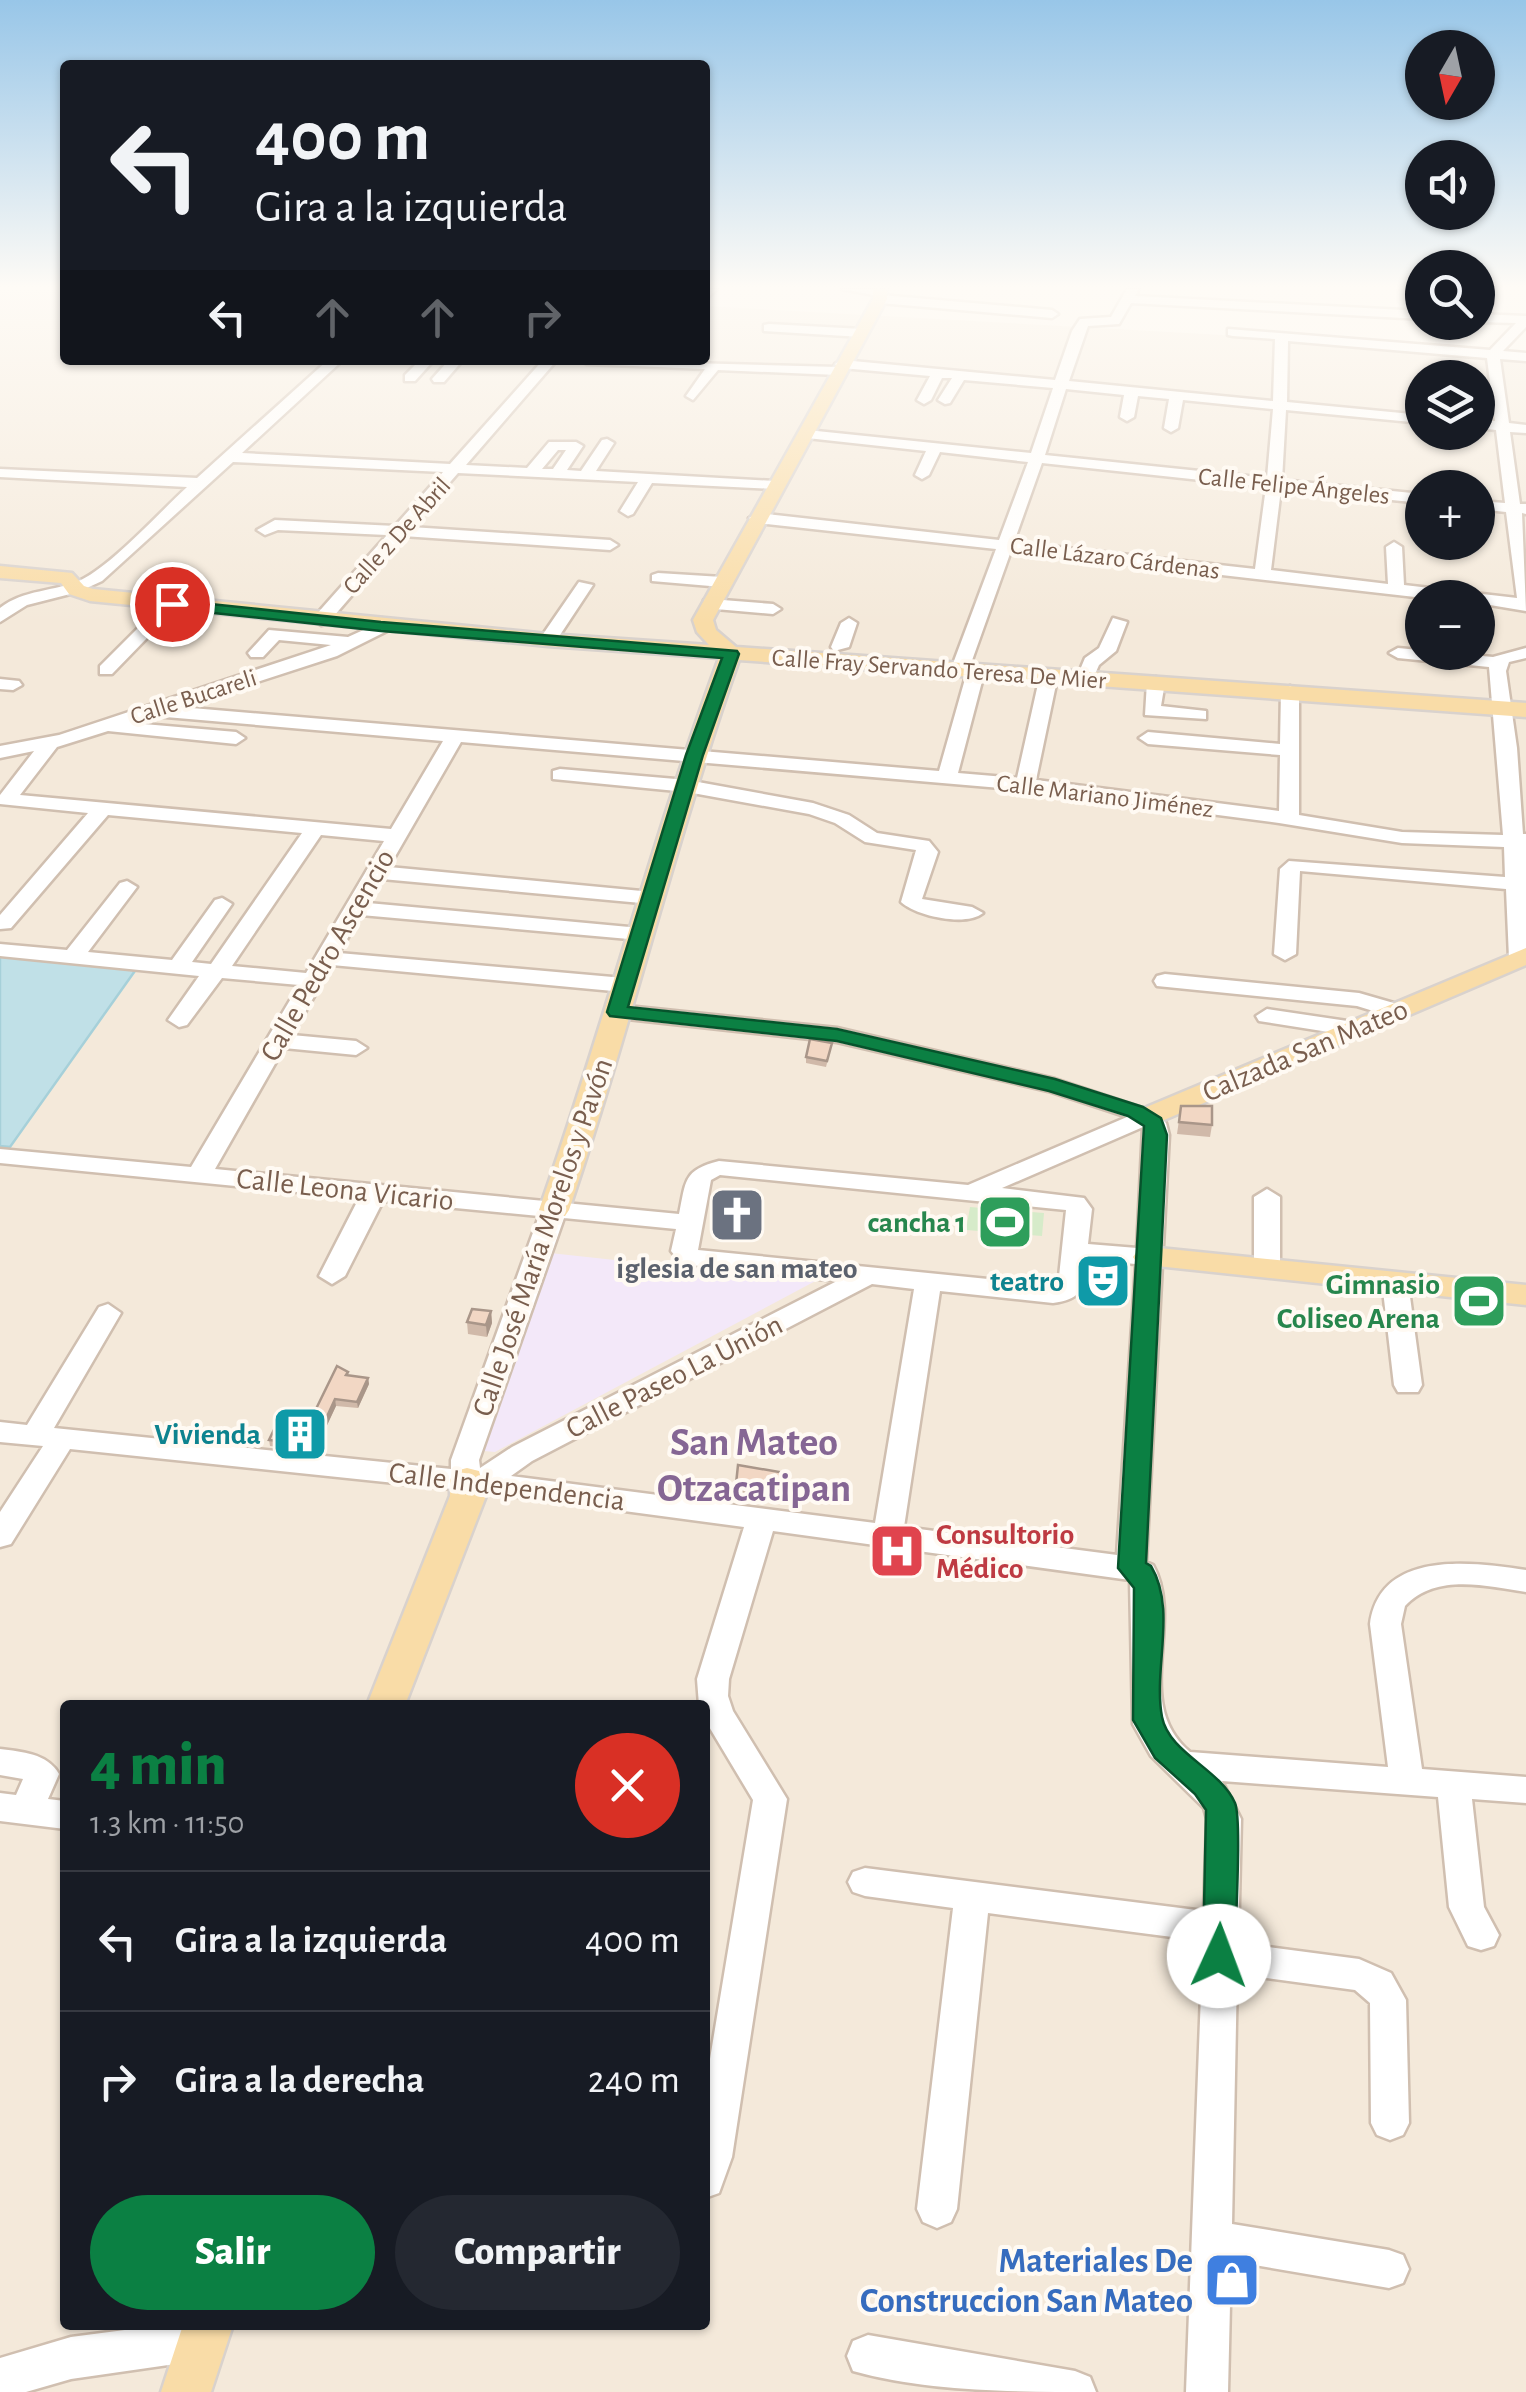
<!DOCTYPE html>
<html lang="es">
<meta charset="utf-8">
<style>
:root{--surface:#171b24;--page:#242831;--text:#f1f3f6;--muted:#9ea1a6;--line:#363941;--accent:#0b8043}
body{margin:0;font-family:"Alegreya Sans",sans-serif;background:var(--page);color:var(--text);height:100vh;display:flex;flex-direction:column;font-size:38px;white-space:nowrap}
*{box-sizing:border-box;margin:0}
p{font-size:32px;color:var(--muted)}
.icon{flex:none;width:55px;height:55px;fill:none;stroke:currentColor;stroke-width:2;stroke-linecap:round;stroke-linejoin:round}
.map{position:relative;flex:1;overflow:hidden}
.panel{position:absolute;left:60px;top:1700px;width:650px;height:630px;display:flex;flex-direction:column;background:var(--surface);border-radius:10px;box-shadow:0 2px 8px #0004}
.panel>*{flex:none}
.top-card{position:absolute;left:60px;top:60px;width:650px;height:305px;border-radius:10px;box-shadow:0 2px 8px #0004;background:#171b24;color:var(--text);overflow:hidden}
.needle{width:65px;rotate:189deg}
.buttons{position:absolute;left:1405px;top:30px;display:grid;gap:20px}
.buttons a{display:grid;place-items:center;width:90px;height:90px;border-radius:50%;background:var(--surface);box-shadow:0 2px 8px #0004;font-size:50px}
.pin{position:absolute;display:grid;place-items:center;width:85px;height:85px;color:#fff;margin:-42px;border:5px solid #fff;border-radius:50%;box-shadow:0 2px 10px #0007}
.me{position:absolute;width:110px;margin:-55px;rotate:2deg;stroke-linejoin:round;filter:drop-shadow(0 0 8px #0008)}
.turn{display:flex;align-items:center;gap:35px;height:210px;padding:0 30px;font-size:45px}
.turn .icon{width:130px;height:130px;stroke-width:2.5}
.turn b{display:block;font-size:70px;line-height:85px}
.lanes{display:flex;align-items:center;height:95px;padding:0 30px;background:#0003;justify-content:center;gap:50px;direction:ltr}
.lanes .off{opacity:.35}
.round{display:grid;place-items:center;flex:none;width:105px;height:105px;border-radius:52px;background:var(--page)}
.summary{display:flex;align-items:center;justify-content:space-between;height:170px;padding:0 30px}
h1{font-size:60px;font-weight:800;line-height:75px;color:var(--accent)}
.primary-button{display:flex;gap:20px;margin-top:auto;padding:20px 30px}
.primary-button a{flex:1;height:115px;border-radius:60px;background:var(--accent);color:#fff;font-size:40px;font-weight:800;line-height:115px;text-align:center}
.primary-button a+a{background:var(--page);color:var(--text)}
ul{padding:0;list-style:none}
li{display:flex;align-items:center;gap:30px;height:140px;padding:0 30px;border-top:2px solid var(--line)}
li div{flex:1}
li b{display:block;font-size:38px}
li em{font-style:normal}
.map>svg:first-child{display:block}
.residential{fill:#f4e9da;fill-rule:evenodd}
.education{fill:#f3e8f9}
.green{fill:#d6ebc9}
.water{fill:#c0e0e7;stroke:#a6d0d9;stroke-width:2.5}
.lines{fill:none;stroke-linecap:round;stroke-linejoin:round}
.minor-casing{stroke:#d0bfb0;stroke-width:5}
.major-casing{stroke:#d9d2cd;stroke-width:5}
.minor{fill:#fff;fill-rule:evenodd}
.major{fill:#f9dca7;fill-rule:evenodd}
.wall{fill:#d0b9a9}
.shaded-wall{fill:#a99689}
.building{fill:#f2d7c4;stroke:#a99689;stroke-width:2.5}
.route{fill:#0b8043;stroke:#07532c;stroke-width:2.5}
.labels{text-anchor:middle;stroke-width:8;stroke-linejoin:round;paint-order:stroke}
.far-street-label{font-size:25px;fill:#795e4e;stroke:#fffaf3}
.street-label{font-size:30px;fill:#795e4e;stroke:#fffaf3}
.leisure-label{font-size:30px;font-weight:bold;fill:#27864d;stroke:#fffaf3;text-anchor:end}
.worship-label{font-size:30px;font-weight:bold;fill:#5b616d;stroke:#fffaf3}
.culture-label{font-size:30px;font-weight:bold;fill:#0d838f;stroke:#fffaf3;text-anchor:end}
.health-label{font-size:30px;font-weight:bold;fill:#be3a42;stroke:#fffaf3;text-anchor:start}
.near-shop-label{font-size:35px;font-weight:bold;fill:#366cbe;stroke:#fffaf3;text-anchor:end}
.district-label{font-size:40px;font-weight:bold;fill:#856694;stroke:#fffaf3}
</style>
<div class="map">
<svg width="1526" height="2392" viewBox="0 0 1526 2392">
<rect width="100%" height="100%" fill="#fdf6ec"/>
<path class="residential" d="M0,289H65V360H705V306L1526,352V2392H0ZM1422,378H1478V432H1422ZM1422,488H1478V542H1422ZM1422,598H1478V652H1422ZM65,1705H705V2325H65Z"/>
<path class="education" d="M550,1253L670,1266L674,1254L821,1278L495,1452L484,1451Z"/>
<path class="green" d="M970,1207L1044,1213L1042,1236L966,1230Z"/>
<path class="water" d="M0,956L137,968L10,1147L0,1146Z"/>
<g class="lines">
<g class="minor-casing">
<path id="minor" d="M705,289H717L705,300Z
M842,289H884L881,295L1052,310L1058,314L1052,318L880,303L874,299L879,296Z
M1127,289H1139L1135,296L1422,311V319L1131,303L1119,324L1088,326L1069,381L1273,401L1275,339L1233,336L1228,335V329L1490,350L1516,323L1478,322V314L1526,316V327L1503,351L1526,353V361L1500,359L1509,423L1526,425V433L1510,432L1520,504H1526V514L1522,513L1526,611L1478,603V598H1424L1011,551L970,666L976,665L985,670L958,773L1017,778L1040,675L1049,670L1058,675L1036,780L1279,811L1280,755L1148,744L1139,738L1148,732L1280,744L1281,691L1290,686L1299,691V815L1402,832L1503,835L1489,667L1398,658L1389,653L1398,648L1493,657L1526,648V658L1509,662L1506,671L1517,748L1523,834H1526V963H1512L1509,958L1506,889L1300,871L1296,954L1285,960L1274,954L1280,869L1289,861L1505,877L1504,847L1402,843L1279,823L1025,790L461,742L389,867L652,892L662,898L652,904L382,879L368,903L640,928L651,934L640,940L361,915L339,953L624,978L635,985L624,992L332,965L292,1035L356,1041L367,1048L356,1055L284,1048L215,1169L679,1214C686,1181 683,1170 719,1161L968,1185L1127,1117L1048,1091L837,1042L609,1017L606,1012L609,1007L617,1005L837,1028L1055,1079L1155,1112L1166,1123L1169,1135L1146,1562L1153,1565C1185,1622 1131,1703 1190,1752L1388,1767L1370,1624C1380,1549 1472,1562 1526,1570V1592C1486,1586 1436,1573 1405,1606L1401,1624L1422,1769L1526,1777V1803L1472,1799L1484,1907L1499,1935L1494,1946L1481,1950L1468,1946L1449,1907L1438,1797L1222,1781L1241,1819L1238,1943L1359,1959L1391,1973L1406,2000L1409,2123L1403,2135L1390,2140L1377,2135L1371,2123L1370,2003L1355,1990L1237,1974L1232,2224L1389,2250L1403,2255L1409,2269L1403,2283L1389,2288L1231,2261L1228,2392H1186L1203,1941L988,1913L957,2209L951,2222L937,2228L923,2222L917,2209L953,1908L865,1896L853,1892L848,1882L853,1872L865,1868L1204,1911L1207,1819L1204,1808L1151,1756L1133,1724L1130,1580L773,1531L729,1679L728,1696L733,1711L787,1799L732,2157L719,2193L705,2198V2089L753,1800L705,1720V1705H699L697,1679L744,1527L481,1492L70,1449L11,1544L0,1547V1512L43,1446L0,1442V1422L27,1425L99,1307L108,1304L121,1313L54,1428L451,1469V1460L539,1216L383,1201L345,1276L332,1284L319,1276L359,1198L0,1163V1149L191,1167L299,985L222,978L187,1025L179,1027L168,1020L199,976L0,956V944L67,950L120,883L127,881L137,887L88,952L172,960L215,900L222,898L232,904L192,962L211,964L302,833L108,815L11,928L0,929V915L88,813L0,804V795L34,751L0,758V746L59,735L331,645L279,640L263,657H251L248,653L269,630L348,637L381,622L389,627L387,631L337,656L180,707L939,771L967,672L960,674L951,669L996,549L757,523L749,518L757,513L999,540L1028,462L940,452L929,475L922,479L915,475L926,451L807,438L800,434L807,430L1031,453L1053,388L964,380L950,403L945,404L938,400L952,378H942L931,400L924,404L917,400L930,376L842,368L845,371L838,375L718,370L693,400L686,396L705,369L587,364L580,360L838,367L835,364L842,360L1055,380L1072,331L1080,319L1111,317ZM1288,341L1487,358L1495,421L1478,420V428L1496,430L1505,503L1478,501V509L1506,512L1517,598L1404,585L1402,547L1394,542L1386,547L1388,584L1271,570L1281,489L1422,503V494L1282,480L1286,410L1422,423V415L1287,402ZM1066,389L1124,395L1120,417L1127,421L1134,417L1138,396L1169,399L1164,428L1171,432L1178,428L1183,400L1273,409L1267,478L1045,455ZM1042,463L1266,487L1255,569L1014,542ZM154,716L443,741L391,829L20,795L57,747L108,731L236,744L245,738L236,732L132,723ZM321,835L384,841L306,973L232,966ZM1143,1127L1137,1248L1088,1244L1092,1209L1084,1198L1002,1188ZM720,1175L1066,1210L1058,1286L698,1250L711,1180ZM564,1218L676,1229L671,1251L681,1263L690,1265L837,1281L512,1447L480,1468L479,1460ZM1087,1260L1136,1264L1117,1555L904,1527L940,1291L1053,1303C1083,1299 1084,1288 1087,1260ZM872,1284L914,1289L875,1523L511,1476L532,1461Z
M769,324L862,329L868,333L862,337L764,331V325Z
M328,360H343L242,453L450,464L543,360H557L466,465L527,468L549,442H576L583,446L567,470L581,471L602,440L607,439L614,443L596,471L775,481L782,485L775,489L652,483L633,514L628,516L620,511L638,482L458,473L411,527L610,540L618,545L610,550L403,536L327,624L321,625L313,620L315,616L387,535L278,530L265,535L257,530L275,520L395,526L443,472L233,462L102,581L78,592L27,605L0,622V608C24,589 54,592 81,580C112,565 160,512 187,487L0,477V469L197,478ZM558,450H566L553,469H542Z
M420,360H434L415,381H405V375Z
M449,360H463L444,382H434L432,379Z
M658,573L722,577L730,582L722,587L652,581V575Z
M579,582L593,585L554,644H542L539,640Z
M710,599L773,604L781,609L773,614L704,608V600Z
M166,600L180,604L112,674H100V666Z
M849,618L857,623L849,647L834,651L831,647L841,623Z
M1113,618L1127,622L1116,651L1099,665L1092,681H1080L1077,677L1085,658L1099,648Z
M1156,677L1165,682L1161,706L1206,711V719L1145,715L1147,682Z
M0,679L19,681L22,685L13,690L0,689Z
M560,769L687,780L813,803L849,815L877,833L929,841L938,852L922,899L972,907L983,913C966,927 916,916 901,902L916,850L865,842L835,823L809,814L687,792L553,779V771Z
M1165,974L1359,993L1404,1006L1407,1011L1396,1018L1357,1006L1157,986L1154,981L1157,976Z
M1267,1009L1354,1022L1365,1029L1354,1036L1259,1021L1256,1016Z
M1267,1189L1280,1197V1269L1267,1277L1254,1269V1197Z
M1395,1274L1408,1282L1422,1385L1418,1392H1398L1394,1385L1382,1282Z
M0,1749C22,1752 47,1753 59,1774L48,1799L65,1801V1829L0,1821V1793L16,1795L23,1779L0,1775Z
M163,2325H216L224,2340L218,2354L203,2360L71,2379L26,2392H0V2358L71,2337Z
M868,2335L1075,2371L1090,2377L1096,2392C1017,2392 928,2392 853,2371L847,2356L853,2341Z"/>
</g>
<g class="major-casing">
<path id="major" d="M873,289H887V299L713,620L716,630L736,647L1526,703V717L739,660C675,841 631,1028 569,1210L565,1216H543L539,1210C604,1028 651,840 719,658L548,646L90,601L69,594L61,583L0,578V566L72,573L84,586L93,589L548,634L709,645L697,632L693,620L854,333L873,299Z
M1526,948V965L1157,1123H1137L1133,1117L1137,1111Z
M1149,1247L1526,1285V1305L1138,1264L1133,1257L1138,1250Z
M467,1468L479,1471L486,1496L405,1705H367L450,1496V1480L455,1471Z
M183,2325H233L211,2392H161Z"/>
</g>
<use href="#minor" class="minor"/>
<use href="#major" class="major"/>
</g>
<path class="wall" d="M832,1043L826,1067L806,1063V1057Z
M1181,1106L1212,1125L1210,1137L1177,1134Z
M491,1311L492,1323L487,1337L468,1334L467,1322Z
M348,1372L349,1376L368,1378L369,1384L358,1408L336,1406L315,1451L270,1446L269,1440L314,1413Z
M785,1473V1485L780,1502L736,1497V1484Z"/>
<path class="shaded-wall" d="M491,1311L492,1323L487,1337L486,1325Z
M368,1378L369,1384L358,1408L357,1402Z
M335,1399L336,1406L315,1451L314,1445Z
M785,1473V1485L780,1502V1489Z"/>
<path class="building" d="M810,1039L832,1043L827,1061L806,1057Z
M1181,1106H1212V1125L1179,1122Z
M472,1309L491,1311L486,1325L467,1322Z
M337,1366L348,1372L346,1375L368,1378L357,1402L335,1399L314,1445L269,1440L284,1409L314,1413Z
M738,1465L785,1473L780,1489L736,1484Z"/>
<linearGradient id="sky" x2="0" y2="1"><stop stop-color="#98c6e8"/><stop offset="0.46" stop-color="#fefbf6"/><stop offset="1" stop-color="#fefbf6" stop-opacity="0"/></linearGradient>
<rect width="1526" height="624" fill="url(#sky)"/>
<path class="route" d="M172,600L381,622L737,651L739,654L703,755L628,1007L837,1029L1055,1079L1143,1107L1161,1118L1167,1135L1146,1563L1151,1566C1177,1610 1153,1668 1162,1717C1169,1753 1220,1769 1235,1803C1242,1820 1235,1929 1235,1956L1230,1966L1219,1970L1207,1966L1203,1956L1206,1810L1195,1794L1155,1758L1133,1720L1134,1588L1118,1568L1144,1126L1128,1116L1049,1091L837,1041L610,1016L607,1012L686,755L722,658L381,631L167,608L165,604Z"/>
<defs>
<g id="church-square" transform="scale(2.875)"><rect x="-9" y="-9" width="18" height="18" rx="4" fill="#6b7280" stroke="#fffaf3"/><path d="M-1.2-6h2.4v3.5h3.3v2.4h-3.3V6h-2.4V-.1h-3.3v-2.4h3.3Z" fill="#fff"/></g>
<g id="stadium-square" transform="scale(2.875)"><rect x="-9" y="-9" width="18" height="18" rx="4" fill="#2e9e5b" stroke="#fffaf3"/><path d="M0-5a6.5 5 0 1 0 0 10a6.5 5 0 1 0 0-10ZM-3.5-1.8h7v3.6h-7Z" fill="#fff"/></g>
<g id="theatre-square" transform="scale(2.875)"><rect x="-9" y="-9" width="18" height="18" rx="4" fill="#0f9aa8" stroke="#fffaf3"/><path d="M-5-5.5Q0-4 5-5.5V0Q5 5 0 6Q-5 5-5 0ZM-3.3-2.5H-1v1.5H-3.3ZM1-2.5H3.3v1.5H1ZM-2.8 1Q0 5.5 2.8 1Z" fill="#fff"/></g>
<g id="building-square" transform="scale(2.875)"><rect x="-9" y="-9" width="18" height="18" rx="4" fill="#0f9aa8" stroke="#fffaf3"/><path d="M-4-6H4V6H1V3H-1V6H-4ZM-2.5-4.3h1.7v1.8h-1.7ZM.8-4.3h1.7v1.8H.8ZM-2.5-1h1.7V.8h-1.7ZM.8-1h1.7V.8H.8Z" fill="#fff"/></g>
<g id="hospital-square" transform="scale(2.875)"><rect x="-9" y="-9" width="18" height="18" rx="4" fill="#e0444e" stroke="#fffaf3"/><path d="M-5-5h3v3.5h4V-5h3V5h-3V1.5h-4V5h-3Z" fill="#fff"/></g>
<g id="shop-square" transform="scale(2.875)"><rect x="-9" y="-9" width="18" height="18" rx="4" fill="#3f7fe0" stroke="#fffaf3"/><path d="M-5-2.5h2.3a2.7 3.5 0 0 1 5.4 0H5L5.5 6h-11ZM-1.5-2.5h3a1.5 2.3 0 0 0-3 0Z" fill="#fff"/></g>
</defs>
<g fill-rule="evenodd">
<use href="#church-square" x="737" y="1215"/>
<use href="#stadium-square" x="1005" y="1222"/>
<use href="#theatre-square" x="1103" y="1281"/>
<use href="#stadium-square" x="1479" y="1301"/>
<use href="#building-square" x="300" y="1434"/>
<use href="#hospital-square" x="897" y="1551"/>
<use href="#shop-square" x="1232" y="2280"/>
</g>
<g class="labels">
<g class="far-street-label">
<text transform="translate(1294 485) rotate(6)" y="9">Calle Felipe Ángeles</text>
<text transform="translate(396 535) rotate(-48)" y="9">Calle 2 De Abril</text>
<text transform="translate(1115 557) rotate(7)" y="9">Calle Lázaro Cárdenas</text>
<text transform="translate(939 668) rotate(4)" y="9">Calle Fray Servando Teresa De Mier</text>
<text transform="translate(193 696) rotate(-18)" y="9">Calle Bucareli</text>
<text transform="translate(1105 795) rotate(7)" y="9">Calle Mariano Jiménez</text>
</g>
<g class="street-label">
<text transform="translate(327 955) rotate(-60)" y="10">Calle Pedro Ascencio</text>
<text transform="translate(1305 1050) rotate(-23)" y="10">Calzada San Mateo</text>
<text transform="translate(345 1189) rotate(6)" y="10">Calle Leona Vicario</text>
<text transform="translate(542 1237) rotate(-71)" y="10">Calle José María Morelos y Pavón</text>
<text transform="translate(674 1376) rotate(-27)" y="10">Calle Paseo La Unión</text>
<text transform="translate(507 1486) rotate(7)" y="10">Calle Independencia</text>
</g>
<g class="leisure-label">
<text x="966" y="1232">cancha 1</text>
<text x="1440" y="1294">Gimnasio<tspan x="1440" dy="34">Coliseo Arena</tspan></text>
</g>
<g class="worship-label">
<text x="737" y="1278">iglesia de san mateo</text>
</g>
<g class="culture-label">
<text x="1064" y="1291">teatro</text>
<text x="261" y="1444">Vivienda</text>
</g>
<g class="health-label">
<text x="936" y="1544">Consultorio<tspan x="936" dy="34">Médico</tspan></text>
</g>
<g class="near-shop-label">
<text x="1193" y="2272">Materiales De<tspan x="1193" dy="40">Construccion San Mateo</tspan></text>
</g>
<g class="district-label">
<text x="754" y="1455">San Mateo<tspan x="754" dy="46">Otzacatipan</tspan></text>
</g>
</g>
</svg>
<div class="buttons">
<a><svg class="needle" viewBox="-14 -14 28 28"><path d="M0-13l5 13h-10z" fill="#e53935"/><path d="M0 13l5-13h-10z" fill="#9ea1a6"/></svg></a>
<a><svg class="icon" aria-label="sound" viewBox="0 0 24 24"><path d="M4 9h4l5-4v14l-5-4H4zM17 9q2 3 0 6"/></svg></a>
<a><svg class="icon" aria-label="search" viewBox="0 0 24 24"><circle cx="10" cy="10" r="6"/><path d="M15 15l6 6"/></svg></a>
<a><svg class="icon" aria-label="layers" viewBox="0 0 24 24"><path d="M12 4l9 5-9 5-9-5zM3 14l9 5 9-5"/></svg></a>
<a>+</a>
<a>−</a>
</div>
<div class="pin" style="left:172px;top:604px;background:#d93025"><svg class="icon" aria-label="arrive" viewBox="0 0 24 24"><path d="M6 21V4h12l-3 4 3 4H6"/></svg></div>
<svg class="me" style="left:1219px;top:1956px" viewBox="-20 -20 40 40"><circle r="19" fill="#fff"/><path d="M0-13L10 11 0 6-10 11z" fill="#0b8043"/></svg>
<div class="top-card">
<div class="turn"><svg class="icon" aria-label="left" viewBox="0 0 24 24"><path d="M17 20v-9H6M10 6l-5 5 5 5"/></svg><div><b>400 m</b>Gira a la izquierda</div></div>
<div class="lanes"><svg class="icon" aria-label="left" viewBox="0 0 24 24"><path d="M17 20v-9H6M10 6l-5 5 5 5"/></svg><svg class="icon off" aria-label="ahead" viewBox="0 0 24 24"><path d="M12 20V5M6 11l6-6 6 6"/></svg><svg class="icon off" aria-label="ahead" viewBox="0 0 24 24"><path d="M12 20V5M6 11l6-6 6 6"/></svg><svg class="icon off" aria-label="right" viewBox="0 0 24 24"><path d="M7 20v-9h11M14 6l5 5-5 5"/></svg></div>
</div>
<section class="panel">
<div class="summary"><div><h1>4 min</h1><p>1.3 km · 11:50</p></div><a class="round" style="background:#d93025;color:#fff"><svg class="icon" aria-label="close" viewBox="0 0 24 24"><path d="M6 6l12 12M18 6L6 18"/></svg></a></div>
<ul>
<li><svg class="icon" aria-label="left" viewBox="0 0 24 24"><path d="M17 20v-9H6M10 6l-5 5 5 5"/></svg><div><b>Gira a la izquierda</b></div><em>400 m</em></li>
<li><svg class="icon" aria-label="right" viewBox="0 0 24 24"><path d="M7 20v-9h11M14 6l5 5-5 5"/></svg><div><b>Gira a la derecha</b></div><em>240 m</em></li>
</ul>
<div class="primary-button"><a>Salir</a><a>Compartir</a></div>
</section>
</div>
